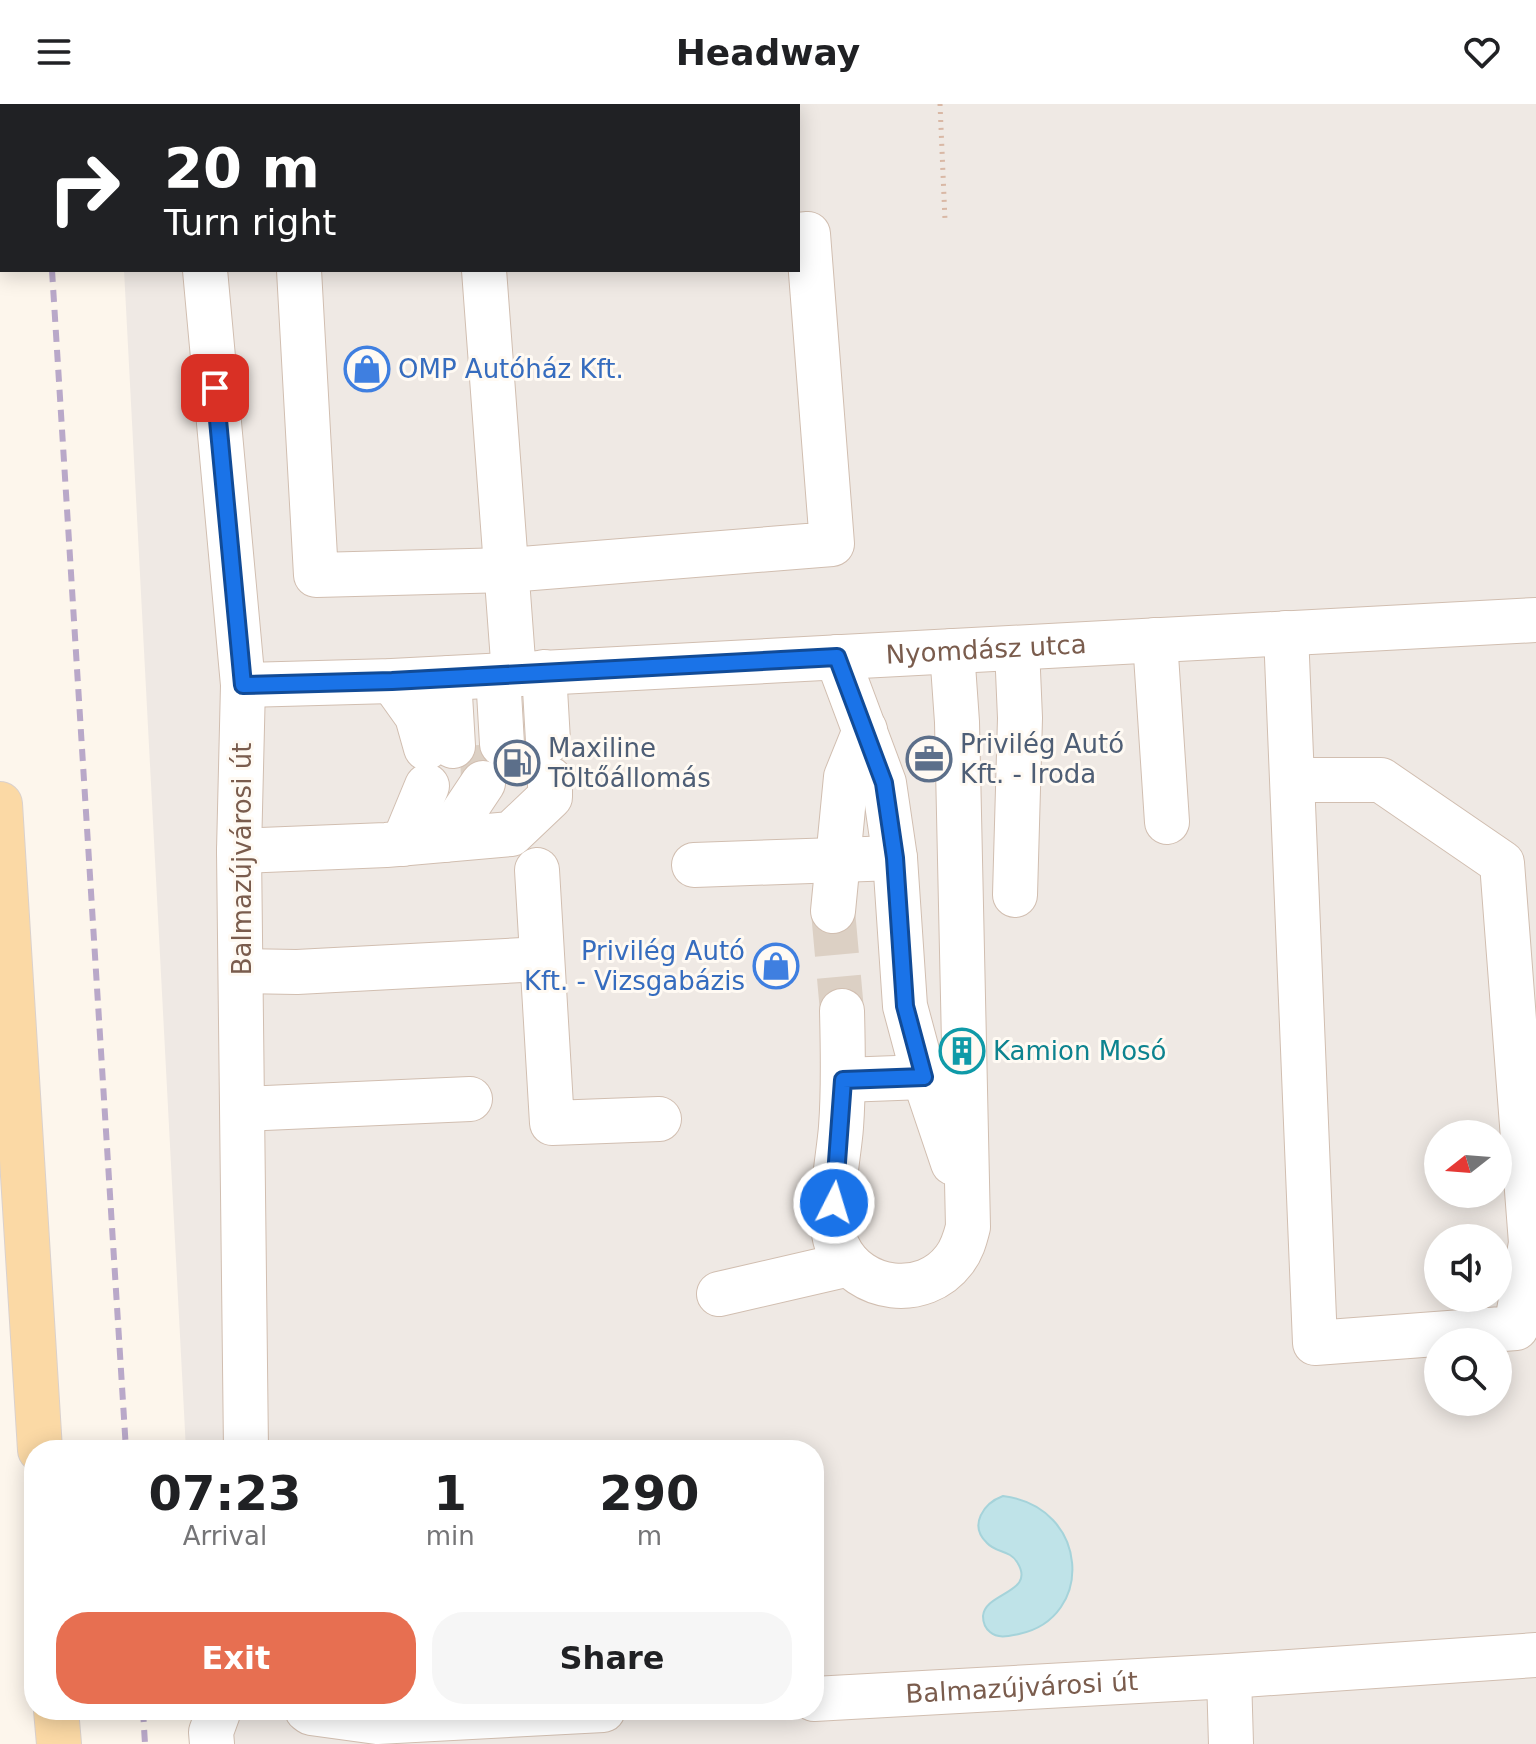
<!DOCTYPE html>
<meta charset="utf-8">
<style>
:root{--surface:#fff;--page:#f6f6f6;--text:#202124;--muted:#757577;--accent:#e76f51}
body{margin:0;font-family:"DejaVu Sans",sans-serif;background:var(--page);color:var(--text);height:100vh;display:flex;flex-direction:column;font-size:30px;white-space:nowrap}
*{box-sizing:border-box;margin:0}
p{font-size:26px;color:var(--muted)}
.icon{flex:none;width:44px;height:44px;fill:none;stroke:currentColor;stroke-width:2;stroke-linecap:round;stroke-linejoin:round}
.map{position:relative;flex:1;overflow:hidden}
.side{position:absolute;left:24px;top:1336px;width:800px;height:280px;display:flex;flex-direction:column;background:var(--surface);border-radius:32px;box-shadow:0 4px 20px #0003}
.side>*{flex:none}
.guide{position:absolute;left:0px;top:0px;width:800px;height:168px;box-shadow:0 4px 20px #0003;background:#202124;color:#fff;overflow:hidden}
.needle{width:52px;rotate:253deg}
.fabs{position:absolute;left:1424px;top:1016px;display:grid;gap:16px}
.fabs a{display:grid;place-items:center;width:88px;height:88px;border-radius:50%;background:var(--surface);box-shadow:0 4px 20px #0003;font-size:40px}
.pin{position:absolute;display:grid;place-items:center;width:68px;height:68px;color:#fff;margin:-34px;border-radius:16px;box-shadow:0 4px 12px #0006}
.me{position:absolute;width:88px;margin:-44px;rotate:5deg;stroke-linejoin:round;filter:drop-shadow(0 0 6px #0008)}
.turn{display:flex;align-items:center;gap:28px;height:168px;padding:0 32px;font-size:36px}
.turn .icon{width:104px;height:104px;stroke-width:2.5}
.turn b{display:block;font-size:56px;line-height:68px}
.eta{display:flex;justify-content:space-evenly;align-items:center;height:136px;text-align:center}
.eta b{font-size:48px;font-weight:600;line-height:56px}
.primary-button{display:flex;gap:16px;margin-top:auto;padding:16px 32px}
.primary-button a{flex:1;height:92px;border-radius:32px;background:var(--accent);color:#fff;font-size:32px;font-weight:600;line-height:92px;text-align:center}
.primary-button a+a{background:var(--page);color:var(--text)}
header{display:flex;justify-content:space-between;align-items:center;height:104px;padding:0 32px;background:var(--surface);font-size:36px;font-weight:600}
.map>svg:first-child{display:block}
.industrial{fill:#efe9e4;fill-rule:evenodd}
.water{fill:#bfe3e8;stroke:#a5d3da;stroke-width:2}
.lines{fill:none;stroke-linecap:round;stroke-linejoin:round}
.minor-tunnel{stroke:#dcd0c4;stroke-width:44;stroke-dasharray:44 22;stroke-linecap:butt}
.minor-casing{stroke:#d1beb0;stroke-width:46}
.major-casing{stroke:#dad1cd;stroke-width:46}
.path{stroke:#d9b8a5;stroke-width:5;stroke-dasharray:2 6;stroke-linecap:butt}
.minor{stroke:#fff;stroke-width:44}
.major{stroke:#fbd9a5;stroke-width:44}
.rail{stroke:#b9a8c9;stroke-width:6;stroke-dasharray:12 8;stroke-linecap:butt}
.route-casing{stroke:#114b97;stroke-width:20}
.route{stroke:#1a73e8;stroke-width:14}
.labels{text-anchor:middle;stroke-width:6;stroke-linejoin:round;paint-order:stroke}
.shop-label{font-size:26px;fill:#366cbe;stroke:#fffaf3;text-anchor:start}
.street-label{font-size:26px;fill:#7a5c4d;stroke:#fffaf3}
.service-label{font-size:26px;fill:#4e5e75;stroke:#fffaf3;text-anchor:start}
.culture-label{font-size:26px;fill:#0d838f;stroke:#fffaf3;text-anchor:start}
</style>
<header><svg class="icon" aria-label="menu" viewBox="0 0 24 24"><path d="M4 6h16M4 12h16M4 18h16"/></svg>Headway<svg class="icon" aria-label="heart" viewBox="0 0 24 24"><path d="M12 20l-8-8c-3-5 5-10 8-4 3-6 11-1 8 4z"/></svg></header>
<div class="map">
<svg width="1536" height="1640" viewBox="0 0 1536 1640">
<rect width="100%" height="100%" fill="#fdf6ec"/>
<path class="industrial" d="M328,0H1536V1640H201L199,1606H814V1346H186L124,166H798V2H298ZM1438,1030H1498V1090H1438ZM1438,1134H1498V1194H1438ZM1438,1238H1498V1298H1438Z"/>
<path class="water" d="M1003,1392C1090,1403 1095,1514 1019,1530C1009,1532 998,1535 990,1528C985,1524 983,1518 983,1512C985,1488 1037,1489 1017,1458C1010,1446 996,1449 987,1439C968,1421 984,1399 1003,1392Z"/>
<g class="lines">
<path class="minor-tunnel" d="M527,638L528,676
M482,641L483,679
M833,807L842,907"/>
<g class="minor-casing">
<g id="minor">
<path d="M189,0L190,2"/>
<path d="M469,0V2"/>
<path d="M54,2L57,0"/>
<path d="M0,49L2,46"/>
<path d="M205,166L243,581L239,747L246,1346"/>
<path d="M299,166L316,471L508,466L832,440L808,130L798,131"/>
<path d="M484,166L514,570"/>
<path d="M1286,529L1315,1239L1516,1224L1531,1139L1502,759L1381,676H1292"/>
<path d="M1155,536L1167,718"/>
<path d="M837,553L884,679L895,754L905,902L924,973L953,1059"/>
<path d="M544,568L548,637"/>
<path d="M498,571L502,640"/>
<path d="M449,574L453,642"/>
<path d="M392,577L417,612L426,644"/>
<path id="s1" d="M243,581L392,577L1536,516"/>
<path d="M445,736L483,679"/>
<path d="M403,740L427,682"/>
<path d="M239,747L386,741L511,730L550,693V675"/>
<path d="M694,761L895,754"/>
<path d="M537,766L552,1019L659,1015"/>
<path d="M1015,791L1020,614L1017,544"/>
<path d="M833,807L846,673L865,626"/>
<path d="M242,867L297,868L542,855"/>
<path d="M842,907C843,945 844,984 841,1023C839,1053 825,1117 838,1143C859,1188 924,1196 954,1156C962,1146 965,1135 968,1123L957,618L952,547"/>
<path d="M843,976L924,973"/>
<path d="M244,1005L470,995"/>
<path d="M719,1190L849,1160"/>
<path id="s2" d="M814,1595L1229,1572"/>
<path d="M307,1606L311,1609L377,1618L603,1606"/>
<path d="M212,1640L211,1628L219,1606"/>
<path d="M1231,1640L1229,1572L1536,1551"/>
</g>
</g>
<g class="major-casing">
<path id="major" d="M0,700L40,1346
M56,1606L59,1640"/>
</g>
<path class="path" d="M940,0L945,116"/>
<use href="#minor" class="minor"/>
<use href="#major" class="major"/>
<path class="rail" d="M41,0L42,2
M52,166L126,1346
M143,1606L145,1640"/>
</g>
<g class="lines">
<g class="route-casing">
<path id="route" d="M215,284L243,581L392,577L837,553L884,679L895,754L905,902L924,973L843,976L834,1099"/>
</g>
<use href="#route" class="route"/>
</g>
<defs>
<g id="shop-ring" transform="scale(2.3)"><circle r="9.5" fill="#fffaf3" stroke="#3f7fe0" stroke-width="1.5"/><path d="M-5-2.5h2.3a2.7 3.5 0 0 1 5.4 0H5L5.5 6h-11ZM-1.5-2.5h3a1.5 2.3 0 0 0-3 0Z" fill="#3f7fe0"/></g>
<g id="office-ring" transform="scale(2.3)"><circle r="9.5" fill="#fffaf3" stroke="#5c6f8a" stroke-width="1.5"/><path d="M-6-3h4V-5.5h4V-3h4V5H-6ZM-1-4.5V-3h2v-1.5ZM-6 0V1H6V0Z" fill="#5c6f8a"/></g>
<g id="fuel-ring" transform="scale(2.3)"><circle r="9.5" fill="#fffaf3" stroke="#5c6f8a" stroke-width="1.5"/><path d="M-5.5-6h7V0h2V4h1.3V-2.5L3-4.5l.8-.8L6-3V5H2.5V1h-1V6h-7ZM-4.2-4.7v3.2H.2V-4.7Z" fill="#5c6f8a"/></g>
<g id="building-ring" transform="scale(2.3)"><circle r="9.5" fill="#fffaf3" stroke="#0f9aa8" stroke-width="1.5"/><path d="M-4-6H4V6H1V3H-1V6H-4ZM-2.5-4.3h1.7v1.8h-1.7ZM.8-4.3h1.7v1.8H.8ZM-2.5-1h1.7V.8h-1.7ZM.8-1h1.7V.8H.8Z" fill="#0f9aa8"/></g>
</defs>
<g fill-rule="evenodd">
<use href="#shop-ring" x="367" y="265"/>
<use href="#office-ring" x="929" y="655"/>
<use href="#fuel-ring" x="517" y="659"/>
<use href="#shop-ring" x="776" y="862"/>
<use href="#building-ring" x="962" y="947"/>
</g>
<g class="labels">
<g class="shop-label">
<text x="398" y="274">OMP Autóház Kft.</text>
<text x="745" y="856" text-anchor="end">Privilég Autó<tspan x="745" dy="30">Kft. - Vizsgabázis</tspan></text>
</g>
<g class="street-label">
<text dy="9" stroke="none"><textPath href="#s1" startOffset="744">Nyomdász utca</textPath></text>
<text transform="translate(242 755) rotate(-90)" y="9">Balmazújvárosi út</text>
<text dy="9" stroke="none"><textPath href="#s2" startOffset="208">Balmazújvárosi út</textPath></text>
</g>
<g class="service-label">
<text x="960" y="649">Privilég Autó<tspan x="960" dy="30">Kft. - Iroda</tspan></text>
<text x="548" y="653">Maxiline<tspan x="548" dy="30">Töltőállomás</tspan></text>
</g>
<g class="culture-label">
<text x="993" y="956">Kamion Mosó</text>
</g>
</g>
</svg>
<div class="fabs">
<a><svg class="needle" viewBox="-14 -14 28 28"><path d="M0-13l5 13h-10z" fill="#e53935"/><path d="M0 13l5-13h-10z" fill="#757577"/></svg></a>
<a><svg class="icon" aria-label="sound" viewBox="0 0 24 24"><path d="M4 9h4l5-4v14l-5-4H4zM17 9q2 3 0 6"/></svg></a>
<a><svg class="icon" aria-label="search" viewBox="0 0 24 24"><circle cx="10" cy="10" r="6"/><path d="M15 15l6 6"/></svg></a>
</div>
<div class="pin" style="left:215px;top:284px;background:#d93025"><svg class="icon" aria-label="arrive" viewBox="0 0 24 24"><path d="M6 21V4h12l-3 4 3 4H6"/></svg></div>
<svg class="me" style="left:834px;top:1099px" viewBox="-20 -20 40 40"><circle r="17" fill="#1a73e8" stroke="#fff" stroke-width="3"/><path d="M0-11L8 9 0 5-8 9z" fill="#fff"/></svg>
<div class="guide">
<div class="turn"><svg class="icon" aria-label="right" viewBox="0 0 24 24"><path d="M7 20v-9h11M14 6l5 5-5 5"/></svg><div><b>20 m</b>Turn right</div></div>
</div>
<section class="side">
<div class="eta">
<div><b>07:23</b><p>Arrival</p></div>
<div><b>1</b><p>min</p></div>
<div><b>290</b><p>m</p></div>
</div>
<div class="primary-button"><a>Exit</a><a>Share</a></div>
</section>
</div>
